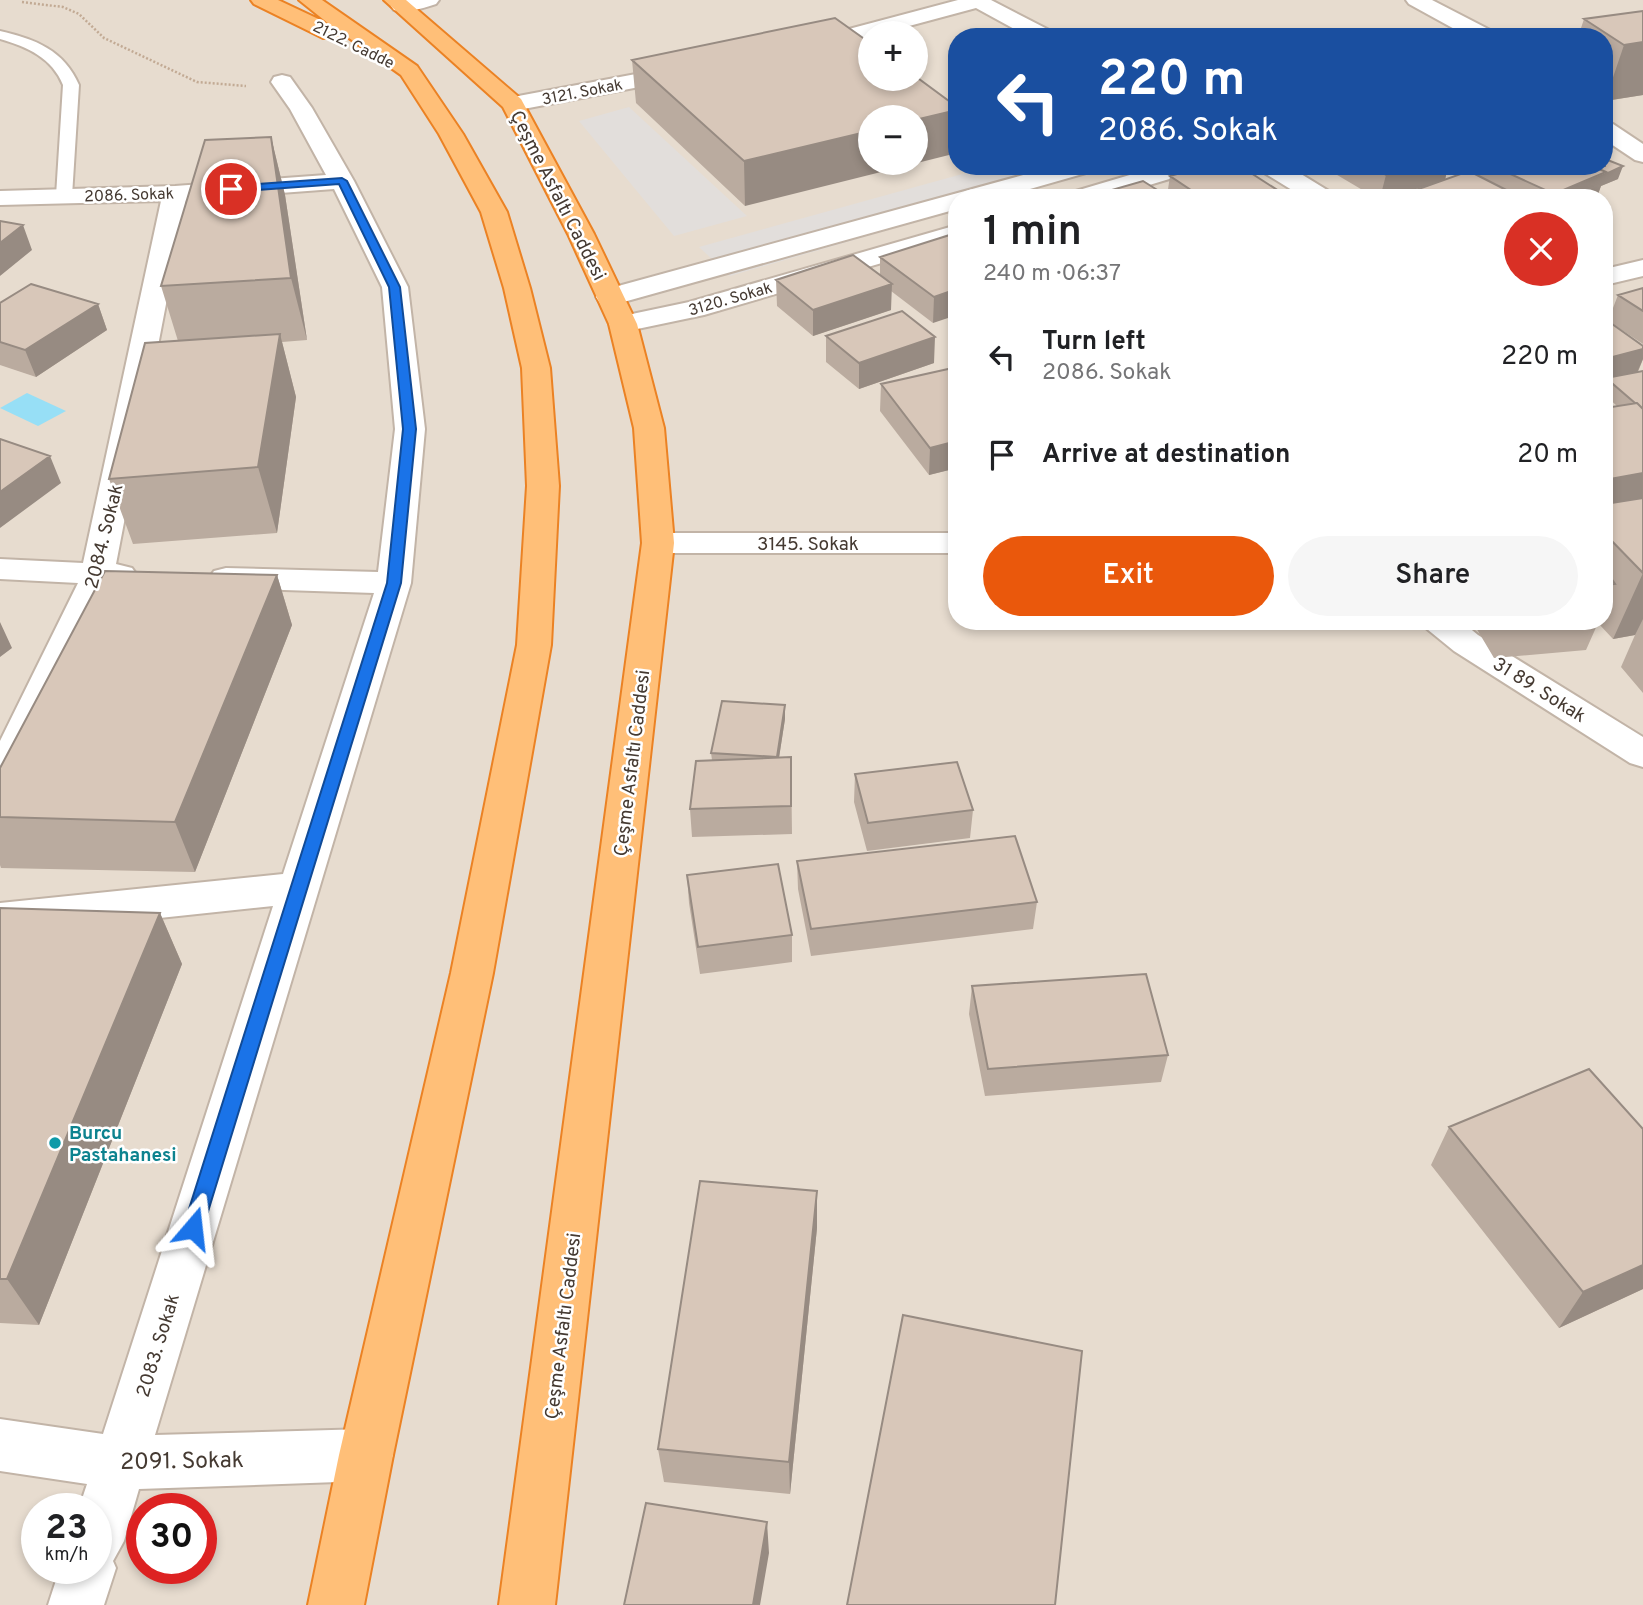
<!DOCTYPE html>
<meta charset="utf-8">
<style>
:root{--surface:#fff;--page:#f6f6f6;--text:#202124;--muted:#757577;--accent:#ea580c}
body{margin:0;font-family:Overpass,sans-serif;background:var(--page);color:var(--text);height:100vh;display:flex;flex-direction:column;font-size:26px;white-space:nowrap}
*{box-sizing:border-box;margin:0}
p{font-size:23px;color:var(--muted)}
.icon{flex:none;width:38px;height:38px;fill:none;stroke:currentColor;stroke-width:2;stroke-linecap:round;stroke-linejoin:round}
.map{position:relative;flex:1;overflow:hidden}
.side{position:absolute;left:948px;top:189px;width:665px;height:441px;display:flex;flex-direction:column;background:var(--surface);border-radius:28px;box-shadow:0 4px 10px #0003}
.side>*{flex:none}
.guide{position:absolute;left:948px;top:28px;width:665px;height:147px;border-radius:28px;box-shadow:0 4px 10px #0003;background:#1a4fa0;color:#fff;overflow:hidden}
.tools{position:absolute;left:858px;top:21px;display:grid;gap:14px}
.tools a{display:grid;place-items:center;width:70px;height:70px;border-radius:50%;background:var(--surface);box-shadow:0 4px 10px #0003;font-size:35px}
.speed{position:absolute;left:21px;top:1493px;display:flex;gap:14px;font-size:35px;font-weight:700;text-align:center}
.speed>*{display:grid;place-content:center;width:91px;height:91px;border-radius:50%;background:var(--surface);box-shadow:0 4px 10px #0003;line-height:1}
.speed small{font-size:18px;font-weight:400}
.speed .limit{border:10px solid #d22;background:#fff;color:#111}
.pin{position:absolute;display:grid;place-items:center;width:60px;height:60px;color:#fff;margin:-30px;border:4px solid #fff;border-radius:50%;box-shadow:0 2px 7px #0007}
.me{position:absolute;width:77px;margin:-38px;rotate:17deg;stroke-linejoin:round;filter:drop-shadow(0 0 5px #0008)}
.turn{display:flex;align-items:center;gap:24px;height:147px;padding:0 35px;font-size:32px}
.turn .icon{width:91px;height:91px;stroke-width:2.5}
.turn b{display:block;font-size:49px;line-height:60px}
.round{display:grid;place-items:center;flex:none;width:74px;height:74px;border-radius:37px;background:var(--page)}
.headline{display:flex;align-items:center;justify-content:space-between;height:119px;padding:0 35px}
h1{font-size:42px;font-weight:600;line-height:52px}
.cta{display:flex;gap:14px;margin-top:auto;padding:14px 35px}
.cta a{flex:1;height:80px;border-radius:42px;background:var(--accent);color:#fff;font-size:28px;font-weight:600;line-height:80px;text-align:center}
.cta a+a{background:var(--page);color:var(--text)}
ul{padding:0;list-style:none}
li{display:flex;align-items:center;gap:21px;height:98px;padding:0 35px}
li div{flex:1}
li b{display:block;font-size:26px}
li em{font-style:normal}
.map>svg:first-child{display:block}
.residential{fill:#e7dccf;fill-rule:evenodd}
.parking{fill:#e2dedb}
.water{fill:#97dff6}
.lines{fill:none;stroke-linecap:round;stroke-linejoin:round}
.service-casing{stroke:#c2b4a7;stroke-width:4}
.minor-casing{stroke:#c2b4a7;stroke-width:4}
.trunk-casing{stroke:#eb8224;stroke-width:4}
.path{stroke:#c2aa94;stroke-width:2.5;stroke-dasharray:2 2;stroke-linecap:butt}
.service{fill:#fff;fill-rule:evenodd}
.minor{fill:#fff;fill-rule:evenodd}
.trunk{fill:#ffbf78;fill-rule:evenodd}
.wall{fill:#baab9f}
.shaded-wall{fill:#978b82}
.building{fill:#d8c7b9;stroke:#978b82;stroke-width:2}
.route{fill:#1a73e8;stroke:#114b97;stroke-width:2}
.culture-dot{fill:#0f9aa8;stroke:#fff;stroke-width:2.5}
.labels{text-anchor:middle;stroke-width:5;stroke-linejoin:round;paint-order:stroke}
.far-street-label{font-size:16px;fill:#453a32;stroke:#fff}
.street-label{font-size:19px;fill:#453a32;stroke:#fff}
.culture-label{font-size:19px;font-weight:bold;fill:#0d838f;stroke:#fff;text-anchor:start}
.near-street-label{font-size:23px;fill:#453a32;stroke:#fff}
</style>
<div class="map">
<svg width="1643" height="1605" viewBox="0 0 1643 1605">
<rect width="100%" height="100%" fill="#f3ebe2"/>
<path class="residential" d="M0,0H1643V1605H0ZM870,33H915V79H870ZM957,37H1605V166H957ZM870,117H915V163H870ZM957,198H1605V621H957ZM37,1508H96V1568H37ZM142,1508H201V1568H142Z"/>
<path class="parking" d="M629,107L747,216L674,236L579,121Z
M991,166H1015L1043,186L1001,198H957V210L730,276L699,247Z"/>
<path class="water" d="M27,393L66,411L38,426L0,408Z"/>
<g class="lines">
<g class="service-casing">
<path id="service" d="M0,31C35,39 64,50 79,85L72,196L70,200L64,201L56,196L63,85C52,58 28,47 0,39Z"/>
</g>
<g class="minor-casing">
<path id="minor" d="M400,0H439L436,4C423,8 407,14 394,10L391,6Z
M958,0H991L1053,32L1056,37H1029L976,8L883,33H870V37L808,53L800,52L797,47L800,42Z
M1406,0H1432L1494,32L1497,37H1469L1409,4Z
M684,65L692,67L695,72L692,77L513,111L505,109L502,104L505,99L513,97Z
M282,75L290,77L312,108L354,181L408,287L425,429L411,583L155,1435L366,1429L385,1436L393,1455L385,1474L366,1481L139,1489L124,1541L113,1561L116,1568L104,1605H48L60,1568H96V1508H79L87,1484L0,1471V1419L103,1434L273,906L0,935V903L283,874L374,593L226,588L214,585L209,578L214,571L226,568L378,572L395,429L382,287L334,189L186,200L116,564L132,568L137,575L132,582L111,585L19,779L13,789L0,792V741L78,583L0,579V559L83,563L161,201L0,205V191L175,186L326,175L290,109L271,82L274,77Z
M1605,122L1613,124L1643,144V162L1635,160L1605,140Z
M1056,166H1096L1093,171L998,198H957V209L620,303L610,305L600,303L596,297L600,291Z
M1160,166H1199L1196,171L1106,198H1066L1069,193Z
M1258,166H1288L1332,193L1335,198H1305L1261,171Z
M957,225V241L704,315L623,332L613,330L609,324L613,318L689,302Z
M1643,260V276L1605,285V269Z
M658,533H957V553H658L646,550L642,543L646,536Z
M1422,621H1461L1478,635L1643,737V767L1630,763L1454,651L1427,629Z"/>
</g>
<g class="trunk-casing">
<path id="trunk" d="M251,0H278L329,24L299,0H322L417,66L463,134L507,212L530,288L550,368L559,486L551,645L493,973L393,1455L364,1605H308L339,1455L451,973L517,645L527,486L522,368L504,288L481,212L439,134L401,75L342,33L339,38H323L254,4Z
M384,0H406L521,99L594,234L637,324L664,428L674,543L555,1605H499L642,543L634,428L609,324L568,234L503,107Z"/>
</g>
<path class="path" d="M22,2L63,7L79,14L104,38L197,82L246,86"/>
<use href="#service" class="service"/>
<use href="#minor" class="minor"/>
<use href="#trunk" class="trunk"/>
</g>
<path class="wall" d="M1643,11V95L1605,101V37H1578L1584,19Z
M835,18L745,206L636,103L632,60Z
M271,137L285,195L307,340L282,342L296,397L277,533L133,544L109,479L178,341L161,286Z
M1322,166H1448L1445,180L1473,173L1474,166H1605L1618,179L1601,186L1597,197L1596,198H1409L1410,192L1440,181L1387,198H1376Z
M1170,176L1281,198H1084L1167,196Z
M956,233L933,323L891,291V310L813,336L777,306L776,280L880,275V257Z
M1643,288V344L1608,321L1618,295Z
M0,303L98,304L107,330L36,377L0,365Z
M1605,319L1643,346V359L1638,372L1643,371V693L1621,667L1635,635L1613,639L1598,623L1586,650L1494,658L1472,621H1605V408L1617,406L1605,395Z
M826,336L934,363L859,389L826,362Z
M957,367V468L929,475L880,411L881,384Z
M277,575L292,625L195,872L1,868L0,865V768Z
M785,719L779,757H791L792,834L692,837L690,809L712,760L711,753Z
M855,774L973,810L970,838L867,851L854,802Z
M797,861L1037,902L1033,929L811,956L798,889Z
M687,875L792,935V962L700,974L689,903Z
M0,908L160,913L182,964L39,1325L0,1323Z
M972,986L1168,1055L1161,1082L985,1096L969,1014Z
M1449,1127L1643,1289L1559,1328L1431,1165Z
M817,1228L790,1494L664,1482L658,1449Z"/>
<path class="shaded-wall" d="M1643,42V95L1605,101L1624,45Z
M957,110V153L745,206L744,161L870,131V163H915V120Z
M271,137L285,195L307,340L291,278Z
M1415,166H1448L1445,180L1387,198H1380L1386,175Z
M1623,166L1618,179L1601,186L1597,197L1553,198L1554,194Z
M1282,193L1281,198H1267Z
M23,225L32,250L0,276V243Z
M892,284L891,310L813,336V310Z
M957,289V315L933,323L934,297Z
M98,304L107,330L36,377L25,350Z
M280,334L296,397L277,533L258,467Z
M935,337L934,363L859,389V363Z
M1643,349V359L1636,375L1606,378L1605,380V359Z
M957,441V468L929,475L930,448Z
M50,456L61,483L0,528V492Z
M1643,473V534H1605V491L1610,479Z
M1643,573V619L1635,635L1613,639Z
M277,575L292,625L195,872L175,822Z
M0,622L12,648L0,657Z
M785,705V719L777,771V757Z
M160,913L182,964L39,1325L7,1279Z
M817,1191V1228L790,1494L789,1462Z
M1643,1265V1289L1559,1328L1583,1292Z
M767,1522L769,1553L760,1605H753Z"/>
<path class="building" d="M1643,11V42L1624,45L1584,19Z
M835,18L870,43V79H915V76L957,107V110L915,120V117H870V131L744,161L632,60Z
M271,137L291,278L161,286L205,140Z
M1605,159L1623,166L1606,174V172L1592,166H1605Z
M1205,166H1240L1282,193L1267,198H1203L1170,176Z
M1370,166H1415L1386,175Z
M1493,166H1592L1606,172L1554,194Z
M1469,171L1522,198H1422L1410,192Z
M1143,181L1170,198H1084Z
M0,221L23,225L0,243Z
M956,233L957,234V289L934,297L880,257Z
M853,255L892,284L813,310L776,280Z
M31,284L98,304L25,350L0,342V303Z
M1643,288V311L1618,295Z
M902,311L935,337L859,363L826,336Z
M1605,319L1643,346V349L1605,359Z
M280,334L258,467L109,479L145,343Z
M957,367V441L930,448L881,384Z
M1643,371V409L1637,403H1635L1606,378Z
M1637,403L1643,409V473L1610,479L1605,474V408Z
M0,439L50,456L0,492Z
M1643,498V573L1605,534V504Z
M1605,569L1615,584L1605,585Z
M105,571L277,575L175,822L0,817V768Z
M722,701L785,705L777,757L711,753Z
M791,757V806L690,809L696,761Z
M957,762L973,810L868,823L855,774Z
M1015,836L1037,902L811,929L797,861Z
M778,864L792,935L698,947L687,875Z
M0,908L160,913L7,1279H0Z
M1146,974L1168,1055L988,1069L972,986Z
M1589,1069L1643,1129V1265L1583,1292L1449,1127Z
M700,1181L817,1191L789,1462L658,1449Z
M903,1315L1082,1351L1055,1605H847Z
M646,1503L767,1522L753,1605H624Z"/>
<path class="route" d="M342,178L347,181L400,287L416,429L401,583L203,1228L200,1234L193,1237L186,1234L183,1228L387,583L403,429L389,287L339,184L231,192L226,189L231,186Z"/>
<circle class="culture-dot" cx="55" cy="1143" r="7"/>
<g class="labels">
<g class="far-street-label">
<text transform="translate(354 44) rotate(26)" y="6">2122. Cadde</text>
<text transform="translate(582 91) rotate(-11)" y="6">3121. Sokak</text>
<text transform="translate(129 194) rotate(-2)" y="6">2086. Sokak</text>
<text transform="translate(730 298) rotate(-16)" y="6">3120. Sokak</text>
</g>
<g class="street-label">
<text transform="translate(559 195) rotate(63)" y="7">Çeşme Asfaltı Caddesi</text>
<text transform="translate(103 536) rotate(-76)" y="7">2084. Sokak</text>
<text x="808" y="550">3145. Sokak</text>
<text transform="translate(1540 689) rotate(32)" y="7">31 89. Sokak</text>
<text transform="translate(631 763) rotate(-83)" y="7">Çeşme Asfaltı Caddesi</text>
<text transform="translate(562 1326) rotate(-83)" y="7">Çeşme Asfaltı Caddesi</text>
<text transform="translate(157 1345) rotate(-73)" y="7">2083. Sokak</text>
</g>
<g class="culture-label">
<text x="69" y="1139">Burcu<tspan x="69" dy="22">Pastahanesi</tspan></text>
</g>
<g class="near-street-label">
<text transform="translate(182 1460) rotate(-1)" y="8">2091. Sokak</text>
</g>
</g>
</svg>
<div class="tools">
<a>+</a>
<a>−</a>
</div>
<div class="speed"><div>23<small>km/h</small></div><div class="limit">30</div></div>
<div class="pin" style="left:231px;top:189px;background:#d93025"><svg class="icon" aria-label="arrive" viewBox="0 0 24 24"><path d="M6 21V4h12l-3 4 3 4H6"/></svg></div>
<svg class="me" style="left:193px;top:1228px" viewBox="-20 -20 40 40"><path d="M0-17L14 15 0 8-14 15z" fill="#1a73e8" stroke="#fff" stroke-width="4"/></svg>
<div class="guide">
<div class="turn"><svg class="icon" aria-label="left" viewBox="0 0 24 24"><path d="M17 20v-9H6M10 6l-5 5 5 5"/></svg><div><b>220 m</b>2086. Sokak</div></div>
</div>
<section class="side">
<div class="headline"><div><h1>1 min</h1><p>240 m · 06:37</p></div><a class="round" style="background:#d93025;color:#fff"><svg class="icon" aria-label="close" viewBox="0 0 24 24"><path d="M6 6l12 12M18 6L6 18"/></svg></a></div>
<ul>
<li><svg class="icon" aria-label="left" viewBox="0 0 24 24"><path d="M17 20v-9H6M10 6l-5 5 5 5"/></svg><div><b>Turn left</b><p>2086. Sokak</p></div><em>220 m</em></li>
<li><svg class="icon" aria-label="arrive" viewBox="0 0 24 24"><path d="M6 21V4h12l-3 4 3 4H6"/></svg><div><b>Arrive at destination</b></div><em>20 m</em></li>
</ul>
<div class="cta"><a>Exit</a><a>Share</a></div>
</section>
</div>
